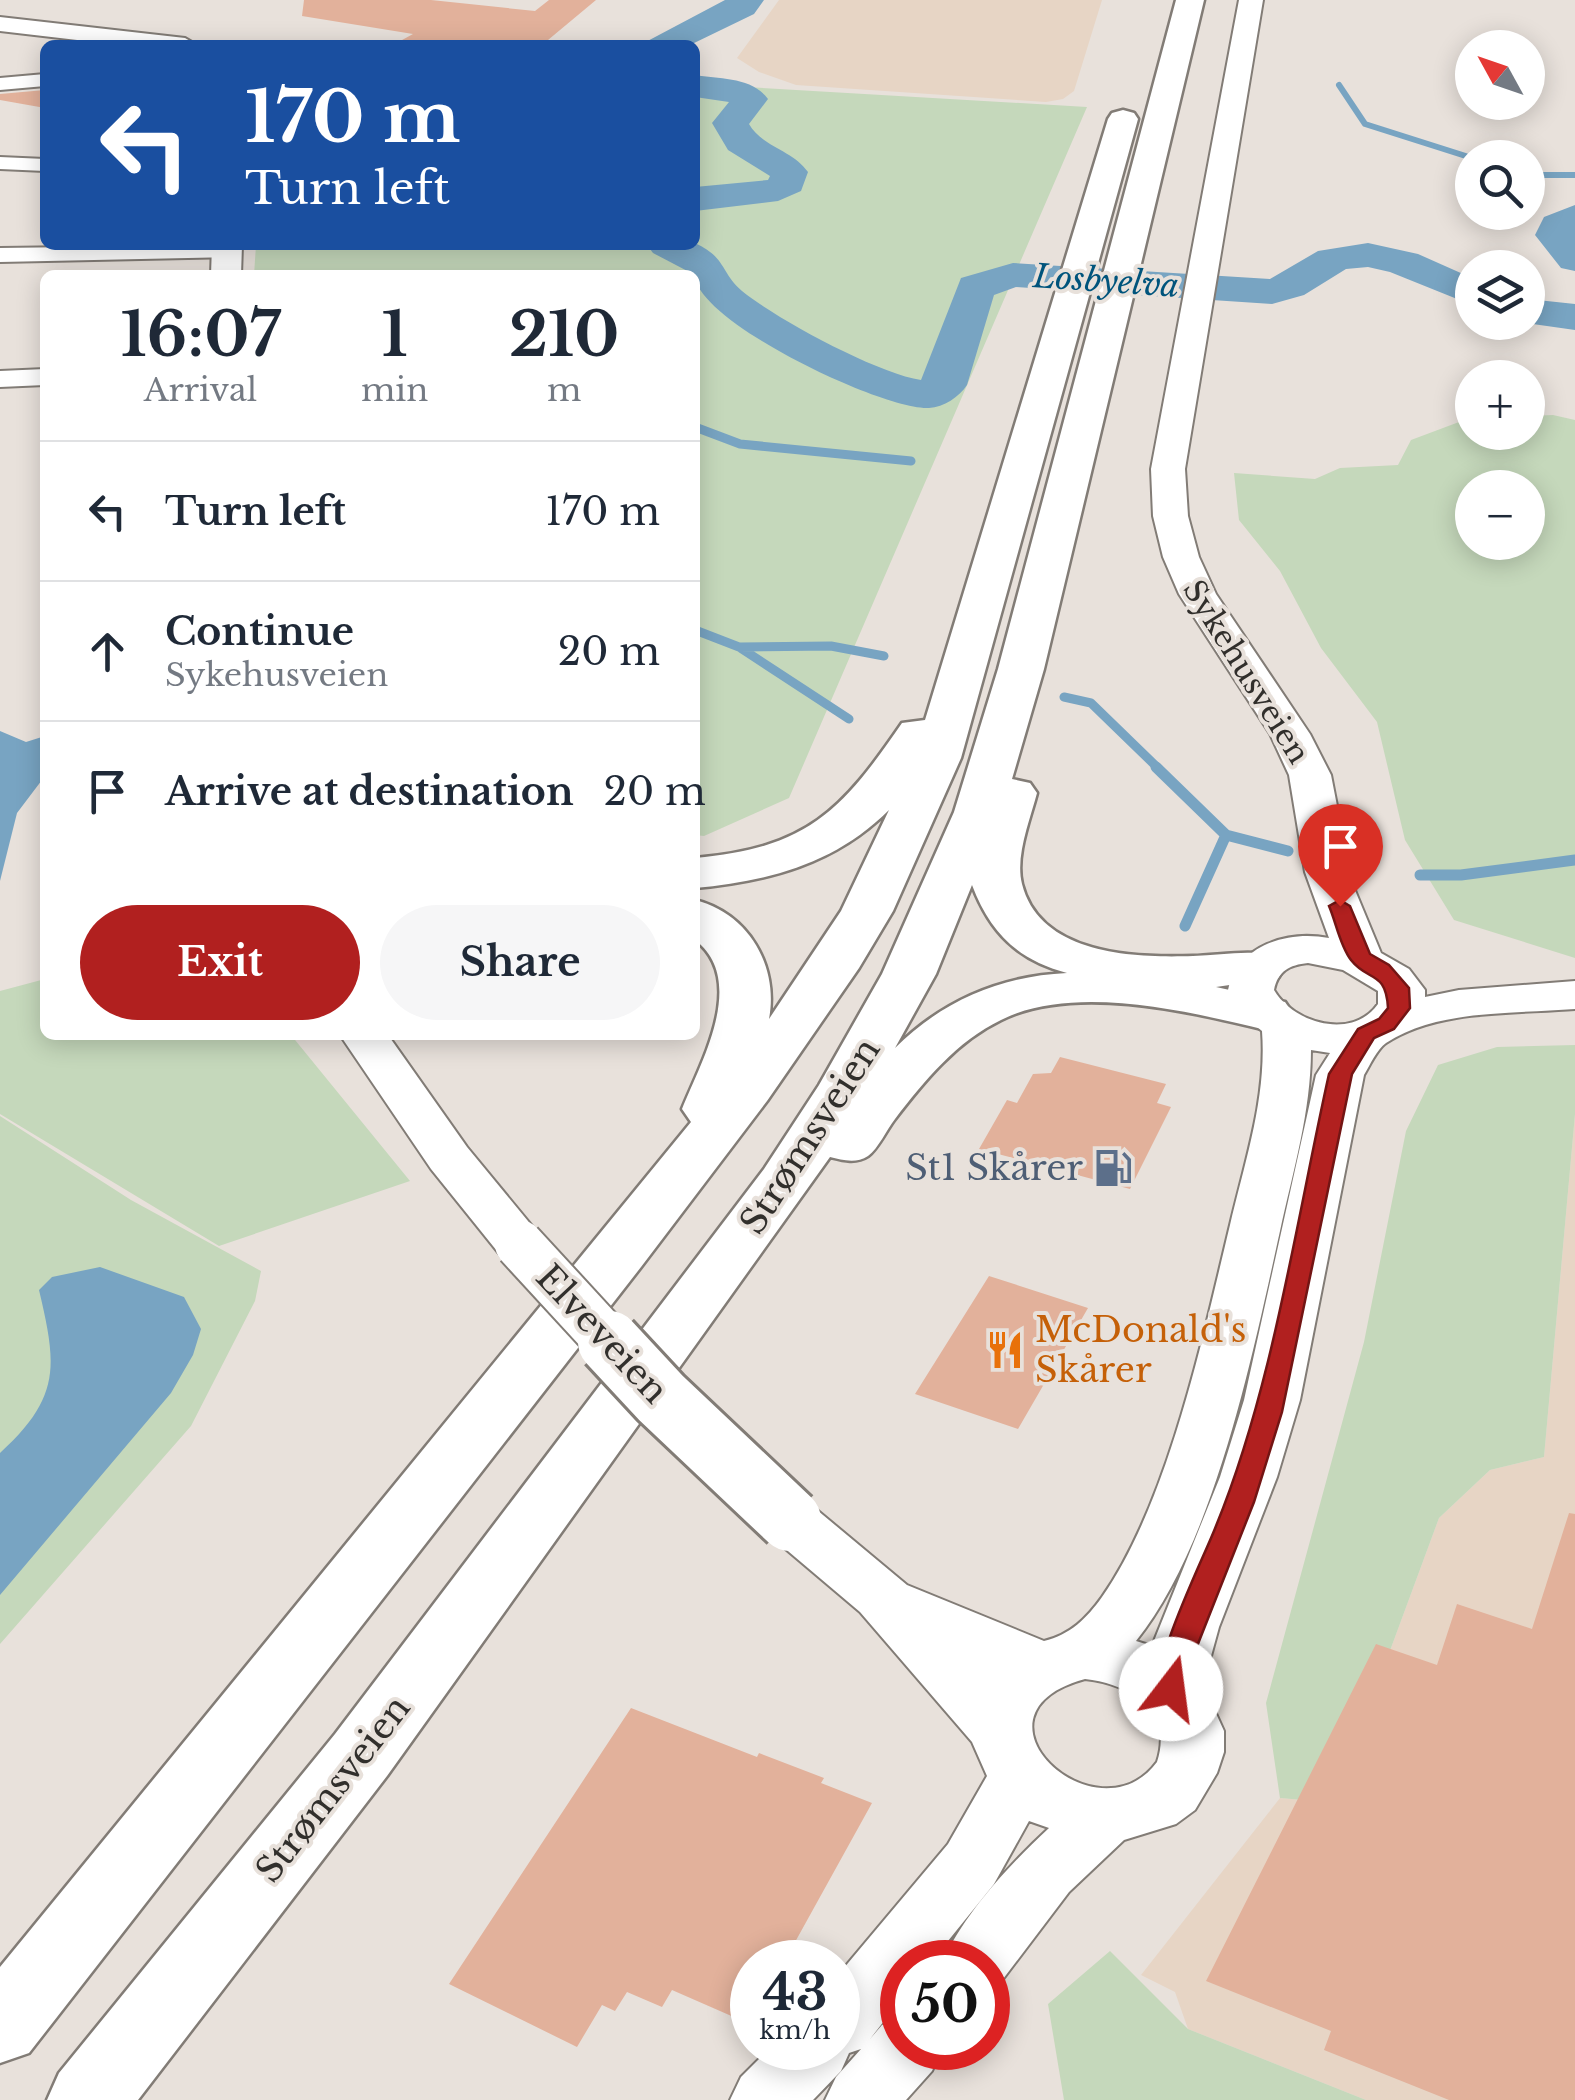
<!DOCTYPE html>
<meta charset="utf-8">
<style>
:root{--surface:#fff;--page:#f6f6f7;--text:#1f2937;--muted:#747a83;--line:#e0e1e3;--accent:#b1201f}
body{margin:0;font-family:"Libre Baskerville",serif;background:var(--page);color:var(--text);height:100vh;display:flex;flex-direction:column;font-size:38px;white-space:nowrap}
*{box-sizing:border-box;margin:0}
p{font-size:32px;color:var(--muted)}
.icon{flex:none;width:55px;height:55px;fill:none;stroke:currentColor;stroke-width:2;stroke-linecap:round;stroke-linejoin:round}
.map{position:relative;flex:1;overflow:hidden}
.sheet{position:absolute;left:40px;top:270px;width:660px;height:770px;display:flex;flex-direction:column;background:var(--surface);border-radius:15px;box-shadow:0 5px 25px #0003}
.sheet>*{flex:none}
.guide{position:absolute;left:40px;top:40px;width:660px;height:210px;border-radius:15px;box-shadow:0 5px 25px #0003;background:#1a4fa0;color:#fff;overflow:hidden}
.needle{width:65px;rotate:310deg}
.controls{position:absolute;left:1455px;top:30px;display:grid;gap:20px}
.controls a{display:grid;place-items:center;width:90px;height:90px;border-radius:50%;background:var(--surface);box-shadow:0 5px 25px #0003;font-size:50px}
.speed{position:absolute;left:730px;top:1940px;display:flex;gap:20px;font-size:50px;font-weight:700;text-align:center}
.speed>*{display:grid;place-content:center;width:130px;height:130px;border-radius:50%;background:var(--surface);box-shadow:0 5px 25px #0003;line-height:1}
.speed small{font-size:25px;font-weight:400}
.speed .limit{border:15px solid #d22;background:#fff;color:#111}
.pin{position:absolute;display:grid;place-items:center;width:85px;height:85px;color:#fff;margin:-102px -42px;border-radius:50% 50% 50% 0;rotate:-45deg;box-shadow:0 0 10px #0007}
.pin .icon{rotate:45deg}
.me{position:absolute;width:110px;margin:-55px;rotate:15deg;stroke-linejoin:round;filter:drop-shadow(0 0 8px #0008)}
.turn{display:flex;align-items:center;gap:35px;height:210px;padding:0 40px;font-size:45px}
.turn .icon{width:130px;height:130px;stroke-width:2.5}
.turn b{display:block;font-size:70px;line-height:85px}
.eta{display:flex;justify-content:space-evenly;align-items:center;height:170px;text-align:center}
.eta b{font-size:60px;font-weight:700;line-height:70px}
.cta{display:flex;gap:20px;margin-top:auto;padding:20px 40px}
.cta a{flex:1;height:115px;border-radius:60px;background:var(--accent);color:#fff;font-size:40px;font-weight:700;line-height:115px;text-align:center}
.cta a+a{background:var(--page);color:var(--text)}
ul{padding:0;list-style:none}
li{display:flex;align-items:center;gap:30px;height:140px;padding:0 40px;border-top:2px solid var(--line)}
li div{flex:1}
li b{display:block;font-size:38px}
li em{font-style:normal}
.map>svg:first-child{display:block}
.industrial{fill:#e7d5c5}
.green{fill:#c5d8bb;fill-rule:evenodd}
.water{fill:#78a4c2}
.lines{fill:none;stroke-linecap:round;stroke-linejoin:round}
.stream-far2{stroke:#78a4c2;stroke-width:6}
.stream-far1{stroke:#78a4c2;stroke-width:9}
.stream{stroke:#78a4c2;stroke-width:11}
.river{fill:#78a4c2;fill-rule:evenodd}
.building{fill:#e2b19b}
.minor-casing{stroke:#827c76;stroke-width:4}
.major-casing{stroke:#827c76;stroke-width:4}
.highway-casing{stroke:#827c76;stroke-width:5}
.minor{fill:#fff;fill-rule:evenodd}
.major{fill:#fff;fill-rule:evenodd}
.highway{fill:#fff;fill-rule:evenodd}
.major-bridge-far1-casing{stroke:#827c76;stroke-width:52;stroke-linecap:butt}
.major-bridge-casing{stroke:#827c76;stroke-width:68;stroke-linecap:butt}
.major-bridge-far1{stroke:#fff;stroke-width:48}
.major-bridge{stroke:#fff;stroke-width:62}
.route{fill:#b1201f;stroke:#731514;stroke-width:2.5}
.labels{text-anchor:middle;stroke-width:8;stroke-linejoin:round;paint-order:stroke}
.far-street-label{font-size:30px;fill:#312f2c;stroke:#e8e1db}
.far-water-label{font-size:32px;font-style:italic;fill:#00547c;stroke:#e8e1db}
.street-label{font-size:35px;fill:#312f2c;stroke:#e8e1db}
.service-label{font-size:35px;fill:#4e5e75;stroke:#e8e1db;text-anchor:end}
.food-label{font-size:35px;fill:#c56008;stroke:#e8e1db;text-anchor:start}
</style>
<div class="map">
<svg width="1575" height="2100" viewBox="0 0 1575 2100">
<rect width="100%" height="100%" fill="#e8e1db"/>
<path class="industrial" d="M779,0H1102L1074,91L1063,99L1046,102L796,85L759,72L737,58Z
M1575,1114V2100H1366L1188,2029L1175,1992L1141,1975L1280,1798L1315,1801L1347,1767L1439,1518L1490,1470L1544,1457Z"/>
<path class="green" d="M695,84L1087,107L789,798L704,836L695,835V275H254L256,245H695Z
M1553,415L1575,420V958L1454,920L1405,840L1377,722L1321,648L1280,571L1239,520L1234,473L1315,479L1340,468L1398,465L1411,440L1467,419H1472V432H1528V416ZM1472,488H1528V542H1472Z
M45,979V1035H291L410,1181L219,1246L0,1114V991Z
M1575,1045V1114L1544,1457L1490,1470L1439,1518L1347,1767L1315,1801L1280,1798L1266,1703L1364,1342L1406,1131L1438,1065L1497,1047Z
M0,1116L131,1200L261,1271L255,1301L191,1426L0,1644Z
M1110,1951L1188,2029L1366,2100H1064L1048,2004Z"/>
<path class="water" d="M725,0H764L754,14L690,45H640Z
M0,731L26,742L45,736V776L17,813L0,881Z
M100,1267L184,1297L201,1329L193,1355L171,1393L0,1595V1453C61,1397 57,1366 39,1290L52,1277Z"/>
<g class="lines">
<path class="stream-far2" d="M1339,85L1365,124L1472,158
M1528,175H1575"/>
<path class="stream-far1" d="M695,427L740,444L911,461
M695,630L739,647L849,719
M739,647L831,646L884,656
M1064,697L1091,703L1159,769"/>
<path class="stream" d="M1156,767L1226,835L1185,926
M1226,835L1288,851
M1420,875H1461L1575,860"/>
<path class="river" d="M695,75C720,79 752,77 768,99L749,124C762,147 793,150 808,172L801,191L778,201L695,211V187L768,180L770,176L728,150L712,123L729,102L695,97Z
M1575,205V271L1561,268L1535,235L1544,217Z
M695,243C727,258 720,272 742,291C778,320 877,373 921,380L961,278L1013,263L1270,279L1318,251L1368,243L1418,254L1472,278V305L1390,272L1368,267L1346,269L1304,295L1272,304L1016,287L994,295L967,385C959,397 944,407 929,408C884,411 695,321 695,275L653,253L647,245Z
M1528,299L1575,304V330L1519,322H1528Z"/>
</g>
<path class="building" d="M304,0H431L535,11L549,0H596L542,45H393L413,34L302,16Z
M45,90V108L0,100V94Z
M1060,1057L1166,1084L1157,1103L1171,1107L1130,1189L979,1149L1007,1100L1017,1103L1033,1074L1051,1073Z
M989,1276L1088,1308L1018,1429L915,1394Z
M1569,1513L1575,1514V2100H1449L1324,2050L1331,2031L1206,1981L1376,1644L1437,1665L1457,1604L1532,1629Z
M631,1708L757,1757L759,1753L824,1778L821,1783L872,1803L784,1962H752V2025L672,1990L662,2007L627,1992L615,2011L602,2005L577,2047L449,1984Z"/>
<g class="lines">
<g class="minor-casing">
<path id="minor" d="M45,74V86L0,90V78Z
M0,157L45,159V171L0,169Z
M227,245L235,247L239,252L235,257L0,262V248Z
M45,369V385L0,387V371Z"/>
</g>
<g class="major-casing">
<path id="major" d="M1239,0H1263L1185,469L1188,516L1199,557L1216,594L1310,734L1331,775L1352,883L1381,953L1409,969L1425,990V997L1459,990L1575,981V1009C1513,1014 1438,1009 1386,1043C1377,1049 1370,1065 1364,1075L1300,1400L1277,1477L1219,1627L1203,1685L1224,1731V1752L1217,1773L1195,1810L1176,1824L1124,1840L1069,1892L1000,1983L988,1988V1962H942C965,1913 1009,1865 1049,1828L1029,1821L994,1884L931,1962H902V1998L870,2039L882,2025L902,2018V2048H942L932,2071L906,2100H825L836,2077L861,2049L849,2053L841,2071L813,2100H730L741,2077L770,2048H838V1975L948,1844L987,1776L972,1742L860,1612L769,1535L761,1520L769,1505L790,1498L811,1505L907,1585L1044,1641C1070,1635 1087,1618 1102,1597C1168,1503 1203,1337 1230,1225C1245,1161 1267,1097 1262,1031L1244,1016L1228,990C1238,945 1288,930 1329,938L1305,872L1289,775L1270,734L1179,594L1163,557L1153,516L1151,469ZM1308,963L1343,970L1378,991V1004C1353,1040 1294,1024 1274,990C1278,971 1289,965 1308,963ZM1311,1050L1330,1053L1316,1075L1244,1400L1220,1477L1152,1646L1136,1641C1215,1543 1253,1353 1280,1231C1293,1171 1311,1112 1311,1050ZM1085,1679C1130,1684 1174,1711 1157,1762C1097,1843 956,1714 1085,1679Z
M0,17L185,38L197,45H120L0,31Z
M212,245H242L241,275H211Z
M340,1035H388L467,1147L537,1232L545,1244L537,1256L519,1261L501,1256L431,1169Z"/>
</g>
<g class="highway-casing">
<path id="highway" d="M1176,0H1204L1044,669L1012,779L1030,783L1037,793C1030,820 1015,856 1022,884C1040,955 1135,958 1193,956C1222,955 1250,949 1278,956L1285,967L1278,978L1216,987L1285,1002L1293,1014L1285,1026L1266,1030C1190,1012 1075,983 1001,1020C957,1041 924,1081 895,1119C887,1129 878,1149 868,1156C856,1164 842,1160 830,1157L387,1776L138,2100H47L59,2073L335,1734L764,1169L819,1085L882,974L954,812L998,669ZM972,885C990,932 1017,960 1067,973C1001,976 942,1001 895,1048L936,974Z
M1123,110L1134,113L1138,119L961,758L893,911L859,968L767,1101L641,1267L29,2053L0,2063V1967L691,1122L682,1109C701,1062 748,980 695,940V900C748,913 779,966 769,1019L841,911L889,810C835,864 769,881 695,888V858C807,848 841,812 902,723L925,720L1108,119L1112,113Z"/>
</g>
<use href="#minor" class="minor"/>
<use href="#major" class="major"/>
<use href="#highway" class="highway"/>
<g class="major-bridge-far1-casing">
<path id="major-bridge-far1" d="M519,1244L611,1344"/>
</g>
<g class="major-bridge-casing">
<path id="major-bridge" d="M609,1342L661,1398L790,1520"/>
</g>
<use href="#major-bridge-far1" class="major-bridge-far1"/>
<use href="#major-bridge" class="major-bridge"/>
</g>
<path class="route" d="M1340,900L1350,906L1370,954L1389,965L1409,988L1410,1008L1394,1029L1374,1038L1352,1074L1282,1412L1254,1502L1192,1659L1182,1697L1171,1701L1161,1697C1147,1670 1204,1558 1216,1526C1273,1387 1296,1222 1329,1074L1358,1029L1379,1019L1388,1008C1386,970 1368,982 1351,960C1340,946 1336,922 1329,906Z"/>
<defs>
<g id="fuel-bare" transform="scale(3)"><path d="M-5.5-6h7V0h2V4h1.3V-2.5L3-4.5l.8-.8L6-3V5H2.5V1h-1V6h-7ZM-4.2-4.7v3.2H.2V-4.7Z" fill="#5c6f8a" stroke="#e8e1db" stroke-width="2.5" paint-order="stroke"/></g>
<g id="restaurant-bare" transform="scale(3)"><path d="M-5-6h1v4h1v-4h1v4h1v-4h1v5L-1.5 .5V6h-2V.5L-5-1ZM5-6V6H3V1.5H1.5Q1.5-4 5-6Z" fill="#e8710a" stroke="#e8e1db" stroke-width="2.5" paint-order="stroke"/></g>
</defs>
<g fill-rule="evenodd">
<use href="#fuel-bare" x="1113" y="1168"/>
<use href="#restaurant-bare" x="1005" y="1350"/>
</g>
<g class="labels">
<g class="far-street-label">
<text transform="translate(1246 672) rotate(58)" y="10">Sykehusveien</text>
</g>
<g class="far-water-label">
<text transform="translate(1106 281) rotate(4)" y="11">Losbyelva</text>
</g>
<g class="street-label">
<text transform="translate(810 1136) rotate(-57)" y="12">Strømsveien</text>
<text transform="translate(602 1334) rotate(47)" y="12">Elveveien</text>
<text transform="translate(333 1789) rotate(-52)" y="12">Strømsveien</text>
</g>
<g class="service-label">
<text x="1083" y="1180">St1 Skårer</text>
</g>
<g class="food-label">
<text x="1035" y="1342">McDonald's<tspan x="1035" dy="40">Skårer</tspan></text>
</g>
</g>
</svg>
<div class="controls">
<a><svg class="needle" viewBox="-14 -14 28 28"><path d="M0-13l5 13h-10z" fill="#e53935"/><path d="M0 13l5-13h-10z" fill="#747a83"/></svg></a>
<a><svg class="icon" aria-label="search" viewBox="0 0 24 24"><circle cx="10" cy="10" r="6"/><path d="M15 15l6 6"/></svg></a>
<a><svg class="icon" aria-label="layers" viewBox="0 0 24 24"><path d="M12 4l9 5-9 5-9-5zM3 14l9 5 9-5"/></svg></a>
<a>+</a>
<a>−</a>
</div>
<div class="speed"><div>43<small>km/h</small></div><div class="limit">50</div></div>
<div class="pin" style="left:1340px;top:906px;background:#d93025"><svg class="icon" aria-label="arrive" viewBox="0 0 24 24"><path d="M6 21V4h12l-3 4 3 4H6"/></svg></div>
<svg class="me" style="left:1171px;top:1689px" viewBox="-20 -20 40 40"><circle r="19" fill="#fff"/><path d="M0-13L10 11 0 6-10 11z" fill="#b1201f"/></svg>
<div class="guide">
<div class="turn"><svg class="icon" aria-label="left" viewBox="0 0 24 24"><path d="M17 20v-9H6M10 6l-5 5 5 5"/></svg><div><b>170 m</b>Turn left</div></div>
</div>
<section class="sheet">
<div class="eta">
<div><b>16:07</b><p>Arrival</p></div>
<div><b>1</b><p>min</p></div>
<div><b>210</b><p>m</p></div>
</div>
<ul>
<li><svg class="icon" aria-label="left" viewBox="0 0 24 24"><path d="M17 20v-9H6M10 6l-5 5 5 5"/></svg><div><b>Turn left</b></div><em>170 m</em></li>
<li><svg class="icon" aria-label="ahead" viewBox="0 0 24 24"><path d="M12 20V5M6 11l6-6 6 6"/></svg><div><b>Continue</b><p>Sykehusveien</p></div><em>20 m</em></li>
<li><svg class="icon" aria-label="arrive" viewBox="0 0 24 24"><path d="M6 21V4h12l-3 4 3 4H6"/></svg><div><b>Arrive at destination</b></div><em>20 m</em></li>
</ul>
<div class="cta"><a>Exit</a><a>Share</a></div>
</section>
</div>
